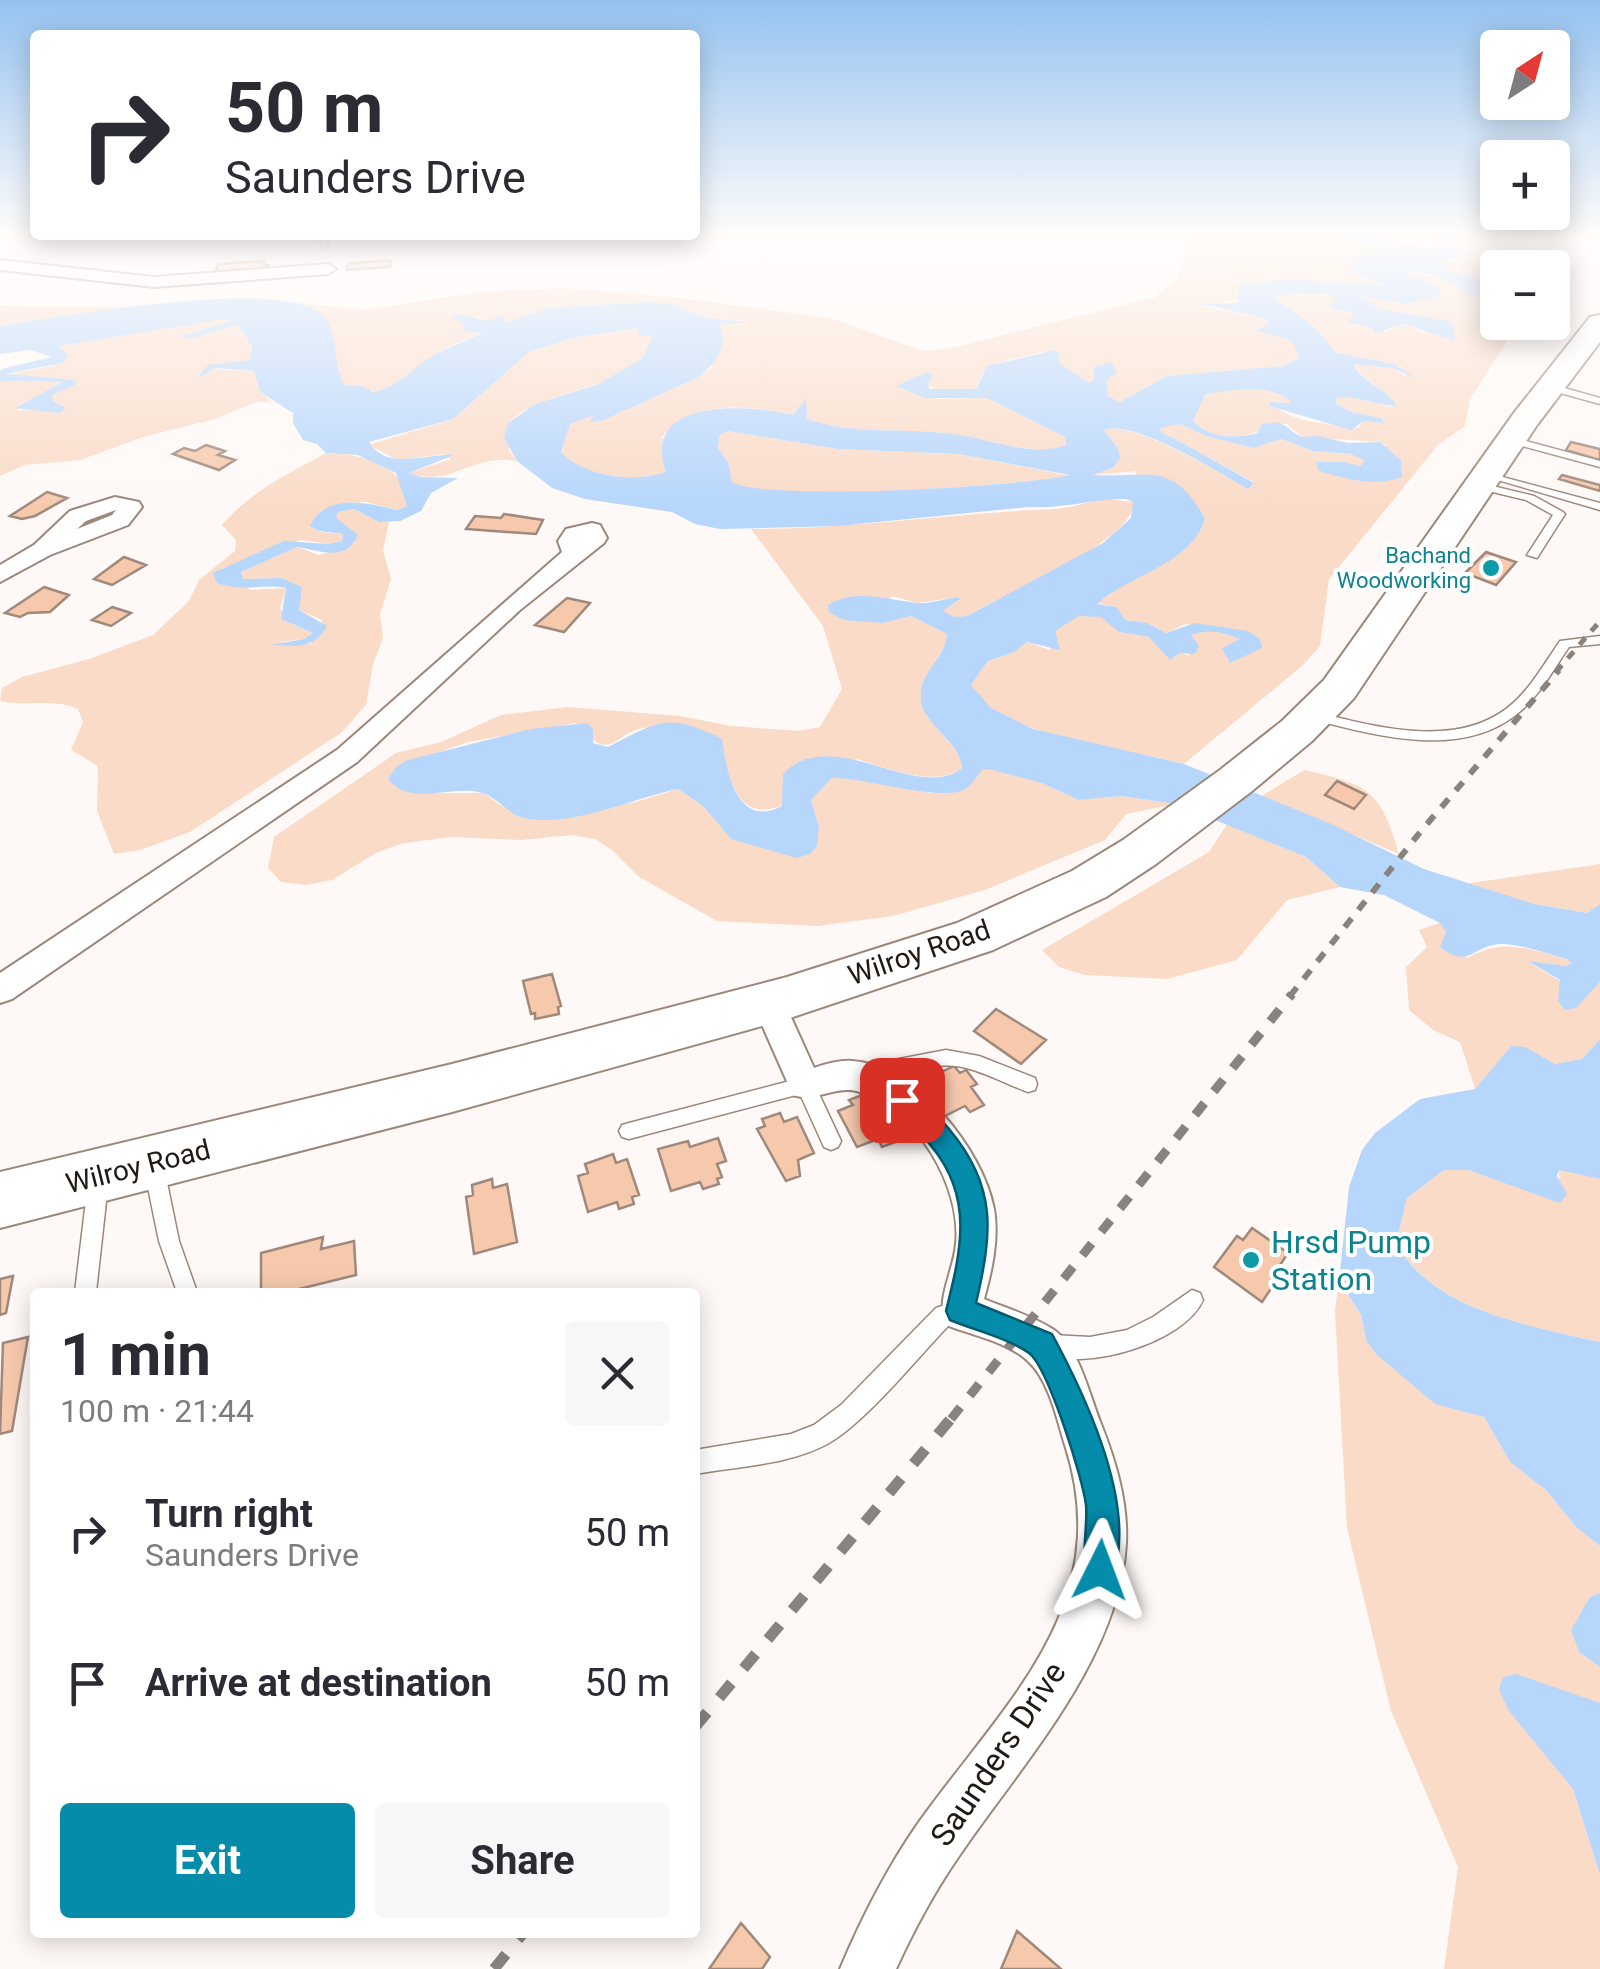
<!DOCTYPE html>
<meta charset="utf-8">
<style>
:root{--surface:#fff;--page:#f7f7f7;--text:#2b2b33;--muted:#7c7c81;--accent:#058cab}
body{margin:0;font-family:Roboto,sans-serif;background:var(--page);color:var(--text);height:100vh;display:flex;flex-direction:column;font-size:38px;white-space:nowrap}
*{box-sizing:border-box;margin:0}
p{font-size:32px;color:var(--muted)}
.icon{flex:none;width:55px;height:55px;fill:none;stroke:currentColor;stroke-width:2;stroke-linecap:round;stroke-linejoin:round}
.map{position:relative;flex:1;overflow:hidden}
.side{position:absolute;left:30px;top:1288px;width:670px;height:650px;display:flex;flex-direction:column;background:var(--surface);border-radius:10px;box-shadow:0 5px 25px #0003}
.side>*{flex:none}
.guide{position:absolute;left:30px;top:30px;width:670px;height:210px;border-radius:10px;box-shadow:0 5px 25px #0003;background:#fff;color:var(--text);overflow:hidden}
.needle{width:65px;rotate:36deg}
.tools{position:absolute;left:1480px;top:30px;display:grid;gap:20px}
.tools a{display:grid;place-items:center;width:90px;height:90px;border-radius:10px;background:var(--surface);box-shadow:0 5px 25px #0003;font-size:50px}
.pin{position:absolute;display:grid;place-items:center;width:85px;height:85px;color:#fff;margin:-42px;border-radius:20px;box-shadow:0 5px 15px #0006}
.me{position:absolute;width:110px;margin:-55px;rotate:3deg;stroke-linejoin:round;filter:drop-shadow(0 0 8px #0008)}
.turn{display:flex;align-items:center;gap:35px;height:210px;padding:0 30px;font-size:45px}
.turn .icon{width:130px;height:130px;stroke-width:2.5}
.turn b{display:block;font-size:70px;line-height:85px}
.round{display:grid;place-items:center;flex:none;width:105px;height:105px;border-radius:10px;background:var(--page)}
.summary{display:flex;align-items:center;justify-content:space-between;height:170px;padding:0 30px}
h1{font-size:60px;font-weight:700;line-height:75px}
.action{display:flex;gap:20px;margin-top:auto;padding:20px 30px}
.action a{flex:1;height:115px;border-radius:10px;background:var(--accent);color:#fff;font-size:40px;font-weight:700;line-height:115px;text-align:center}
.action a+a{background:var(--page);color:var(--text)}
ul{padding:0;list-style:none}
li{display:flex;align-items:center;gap:30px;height:150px;padding:0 30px}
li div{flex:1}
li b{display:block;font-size:38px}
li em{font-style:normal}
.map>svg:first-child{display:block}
.green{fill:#fadbc8}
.water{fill:#b6d6fc;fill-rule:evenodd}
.building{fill:#f6c9ad;stroke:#9f897c;stroke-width:2.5}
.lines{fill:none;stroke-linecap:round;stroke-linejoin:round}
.lane-casing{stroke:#9c877a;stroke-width:3}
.street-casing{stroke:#9c877a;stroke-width:4}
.primary-casing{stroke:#9c877a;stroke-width:4}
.lane{fill:#fff;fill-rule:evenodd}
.street{fill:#fff;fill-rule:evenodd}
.primary{fill:#fff;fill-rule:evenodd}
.rail-far3{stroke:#89837f;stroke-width:5;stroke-dasharray:9 9;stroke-linecap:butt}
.rail-far2{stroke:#89837f;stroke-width:6;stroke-dasharray:11 11;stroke-linecap:butt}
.rail-far1{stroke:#89837f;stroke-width:9;stroke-dasharray:15 15;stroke-linecap:butt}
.rail{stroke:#89837f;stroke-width:11;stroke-dasharray:19 19;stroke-linecap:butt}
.route{fill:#058cab;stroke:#035b6f;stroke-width:2.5}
.culture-dot{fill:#0f9aa8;stroke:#fff;stroke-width:4}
.labels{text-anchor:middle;stroke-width:8;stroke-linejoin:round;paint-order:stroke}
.far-culture-label{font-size:22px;fill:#0d838f;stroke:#fff;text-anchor:end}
.street-label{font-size:28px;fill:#211914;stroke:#fff}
.near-culture-label{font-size:32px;fill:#0d838f;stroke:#fff;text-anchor:start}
.near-street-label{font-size:32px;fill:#211914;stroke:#fff}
</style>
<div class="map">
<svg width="1600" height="1969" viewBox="0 0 1600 1969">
<rect width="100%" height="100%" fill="#fef9f6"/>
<path class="green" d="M1188,232H1331L1402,256L1352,257V272L1386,285L1327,283L1202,306L1265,319L1270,324L1265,334C1284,337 1295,336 1299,357L1283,366L1167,376L1120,402L1108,396L1102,364L1094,367L1093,381L1089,384L1041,352C1015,360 984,359 976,389H935L928,385L899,384L935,399L987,398L1065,437L1066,446C1032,456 993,440 960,435C905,426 863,437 807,419L805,400L793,415C751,405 690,399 662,437L666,472C634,483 586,477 561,453L570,423L594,415L604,420L699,377L712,367L719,324L745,321L707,318L672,304L649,302L549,308L507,322L489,321L476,316L464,325L467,332H482C467,341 446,346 432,357C413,371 397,388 371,392L363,386H346C323,355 348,321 296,303L365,310L480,292L563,288L672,297L830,318L923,351L952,348L1156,297L1177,279L1192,235Z
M1449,232H1519L1534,256L1535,267L1498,268V322L1519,323L1470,399L1465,426L1438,445L1329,579L1320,646L1303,665L1184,764C1130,749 1034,740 991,708C983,703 977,692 971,685L988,661L1014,652L1027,642L1050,650L1055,631L1078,616H1101L1119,632L1149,637L1189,656L1190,635C1210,629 1221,632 1240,639L1239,643L1260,639L1186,624L1166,633L1147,623L1125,620L1117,607L1096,603L1126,582L1148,572L1136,471L1092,475L1114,467L1118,448L1104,430C1132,420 1221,473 1248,489L1254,482C1222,465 1192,448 1161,432L1159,428L1180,424L1206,436L1254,448L1281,439L1313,451L1358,455L1366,461L1361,466L1345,462L1386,481L1385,445L1380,442L1302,437L1287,424H1262L1257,432C1235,439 1209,438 1192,421L1200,399C1222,384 1273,385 1293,403L1272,402C1287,423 1333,424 1358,428L1364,421L1381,418L1351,412L1335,403L1337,398L1347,396L1392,407C1382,383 1365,385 1353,363L1392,368L1407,377L1402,367L1337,353L1315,327L1278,301L1277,296C1293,290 1308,298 1324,293L1338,298L1330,306L1354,313L1357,325L1386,331L1404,324L1428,334L1403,314L1380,309L1359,296L1394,302L1400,271C1431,274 1452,282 1483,281L1462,277L1441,267L1467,253Z
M0,306L128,307L0,326Z
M223,317L229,318L228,322L193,338L238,325L252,347L250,360L217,364L212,369L254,371L260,392L272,402H256L215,419L146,436L80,460L25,465L0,476V382C22,378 41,383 64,382L19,405V410L46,409L61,413L65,408L52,401V395L74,385L75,380L5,375L53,366L58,346Z
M640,328L653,335C650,341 648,352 643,357C616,391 542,389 508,423L509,450L517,461C472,453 452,488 408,473L451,459L444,454L398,460L368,445L453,419L529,352L572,338Z
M728,431L838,449L958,454L1071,476C1018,484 768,505 731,482L728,462L718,448L720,435Z
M326,453C362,455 405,461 407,506L397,510L366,502L345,503L319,532L343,534L342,541L328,544L301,540L221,569L251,590L286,588L280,609L292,624L313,633L304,639L278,642L311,644L322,620L299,610L281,578L242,579L241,572L297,547L319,555L355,543L336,518L338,512L354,509L379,522H389L383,550L391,579L380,614L383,638L373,664L366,705L341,733L190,832L140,850L114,854L97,811L98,766L71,750L83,722L78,709C53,698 27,707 0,701L2,688L22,677L89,659L153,635L189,601L199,580L235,551L236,540L222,525C251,491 288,474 326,453Z
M1108,499L1133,502C1138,540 999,596 967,616L955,617L943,611L959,600L957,597L918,603L891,596L882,623L911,616L947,634L946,644L929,671L926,716L961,756L962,768C934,789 886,767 856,759C790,801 739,857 721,739C700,736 672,725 650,727C611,730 614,768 576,723L468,742L396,767L411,793H483L517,816L632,803L678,789L703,806L731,839L819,827L811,800L832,778L858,777L929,793L966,789L982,770L989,768L1042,783L1079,800L1121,796L1176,804L1126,814L1105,840L985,890L893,916L818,926L717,921L639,877L612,850L595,839L572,835L522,840L449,837L400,844L376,853L332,880L306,885L281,882L268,868L274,837L396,753L441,742L501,715L568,707L680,716L731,726L798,731L820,727L842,689L823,626L751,529C852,529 954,513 1055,509C1071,508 1090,501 1108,499Z
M1304,770C1368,784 1381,790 1399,854L1262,796Z
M1227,824L1306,857L1340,887L1287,900L1237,960L1167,979L1085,975L1059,967L1042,950L1209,852Z
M1600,864V904L1587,913L1534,904L1464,884Z
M1440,923L1467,958C1505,937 1527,949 1567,959L1572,963L1567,966L1529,962L1560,981L1576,1007L1600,982V1039L1582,1059L1555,1064L1525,1048L1511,1046L1475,1089L1460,1042L1433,1030L1409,1010L1406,967L1427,947L1419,930Z
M1559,1169L1600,1179V1342C1527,1325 1437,1312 1396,1244L1407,1198L1444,1170H1468L1560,1202Z
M1339,1281L1361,1316L1366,1340L1435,1403L1484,1417L1510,1462L1546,1490L1576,1527L1600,1546V1593L1590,1597L1579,1652L1600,1667V1703L1510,1711L1573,1789L1600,1875V1969H1444L1458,1867L1391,1711L1347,1528L1335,1311Z"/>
<path class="water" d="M1331,232H1360L1435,250L1440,241L1429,232H1449L1462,243V252L1468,254L1449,260L1442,268C1458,274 1485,277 1496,291C1473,306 1465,289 1444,279C1432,273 1417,272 1403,271L1441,289L1439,297L1405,304L1360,296L1380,309L1448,321L1453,324L1455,341L1404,324L1375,333L1372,328L1348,322L1354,313L1329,307L1337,298L1324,293C1308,298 1293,289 1277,297L1278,301L1315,327L1337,353L1394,364L1417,379L1392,368L1353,364C1363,383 1384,388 1397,405C1377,407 1356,394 1337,398L1335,403L1351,412L1381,418L1384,423L1364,421L1351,430L1269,406L1271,402L1292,403C1273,383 1230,389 1205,395L1193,421C1208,438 1236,439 1257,433L1262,424C1288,419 1283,428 1302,437L1319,436L1348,443L1380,442L1401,460L1402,477C1379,487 1340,479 1318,470L1316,462H1345L1360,466L1365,461L1351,454L1313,451L1281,439L1254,448L1206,436L1180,424L1160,428L1161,432C1193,448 1223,466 1254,483L1248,489C1220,473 1134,419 1104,430L1118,448L1120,458L1114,467L1093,475C1148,478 1173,459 1205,519C1190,565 1131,574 1097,604L1117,607L1125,620L1147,623L1166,633L1195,623L1248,631L1260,639L1262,648L1230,663L1222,648L1240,639C1221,632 1210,629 1191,635L1199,646L1195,654L1179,653L1170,660L1149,637L1119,632L1101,617L1079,616L1055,631L1060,650L1027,642L1014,652L988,661L971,685L991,708L1033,729L1184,764L1329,823L1424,869L1534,904L1587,913L1600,904V982L1576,1008L1565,1010L1558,1001L1560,980L1528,961L1567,966L1571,963L1567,959C1547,954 1522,944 1501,944C1473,945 1469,970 1440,947L1446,932L1440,923L1384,895L1340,887L1306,857L1176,804L1121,796L1079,800L1042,783L989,769L982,770C978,775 972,784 967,788C946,804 864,777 832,778L811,800L819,827L817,846L810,854L797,858L731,839L703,806L678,789C632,798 568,830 521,817C507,813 497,797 482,793C452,784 410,808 388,779L396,767L408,760L531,729L587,723L593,729V743L608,747C660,721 667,712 722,739C726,770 737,830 782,806L783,774C832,722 917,804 962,768C960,738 917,725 921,692C923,670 946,656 947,634L911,616L883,623L844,620L829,612L828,605C856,588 887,600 917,603C929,604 945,599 957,597L960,599L943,611L955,617L967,616L1103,543L1131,518L1133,502L1126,499C1092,499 1062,509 1028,507L838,526L720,529L695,524L672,512L585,499L552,488L517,461L504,438L508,423L535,404L599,384L643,358L653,335L639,336V328L572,338L529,352L453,419L369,442C387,472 426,453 454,455L409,473L421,477L458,478L431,493L421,511L400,521L379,522L354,509L338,512L336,518L358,535C346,563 319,550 297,547L241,572L243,579L281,578L302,587L299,610L327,626C314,650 295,646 271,645L304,639L313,633L281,619L286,588C262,583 246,593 217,583L213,573L284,541L328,544L342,541L343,534L319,531L310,526C326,492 368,503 397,510L407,506L396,473L358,455L326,453L317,444L303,440L293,423V413L260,392L254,371L216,368L196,379L208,365L250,360L252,347L238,325L193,338H177L228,322L229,318L59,346L68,355L62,363L6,374L76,380L75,385L52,395L53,401L66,408L61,413L15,408L62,382C40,383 21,379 0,382V370L5,368L52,357L30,350L0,354V326C58,317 283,276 322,315C342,335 330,364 346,386H363L372,392C399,388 414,366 436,354C451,346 467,341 482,333L462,331L464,324L452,317L457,314L489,321L500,315L507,322L549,308L649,302L672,304L707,318L747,322L719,325C730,345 715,364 699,377L604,420L590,422L594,415L570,424L561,452C585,477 634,483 666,472C639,397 748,404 793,415L806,398L807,419C863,437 905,426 960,435C993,440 1033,457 1066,445L1065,437L987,398H925L896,386L928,372L933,375L928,385L930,389H976L987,366L1055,350L1060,354L1058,362L1089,383L1093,381L1094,367L1112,362L1117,372L1106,381L1108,396L1120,402L1167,376L1283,366L1299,358C1294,332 1276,340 1256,330L1269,324L1266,319L1202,304L1237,303L1240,286L1284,279L1385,285L1352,272L1347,261L1362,254H1401L1359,245ZM728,431L838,449L958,454L1070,475C1025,486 765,502 732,482L728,462L718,448L720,435Z
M1600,1039V1179L1559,1170L1557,1176L1567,1194L1560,1203L1468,1170H1444L1407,1198L1396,1244C1436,1312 1528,1325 1600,1342V1546L1576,1527L1546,1490L1510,1462L1484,1417L1435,1404L1376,1354L1366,1340L1361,1315L1339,1281L1349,1187L1362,1150L1375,1133L1420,1099L1475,1089L1511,1046L1525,1047L1555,1064L1582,1059Z
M1600,1593V1667L1579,1652L1571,1630L1590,1597Z
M1516,1674L1600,1703V1875L1573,1789L1509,1711L1499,1690L1503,1677Z"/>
<path class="building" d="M264,261L263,265H269L267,270L215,272L218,264Z
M377,261H391L390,267L347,270L348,264Z
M1571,442L1600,449V460L1566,450Z
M206,445L225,451L218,455L235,460L219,470L173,454L184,448L195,451Z
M1562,475L1600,485V491L1559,479Z
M47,492L67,498L35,516L22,519L10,516Z
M504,514L543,520L536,534L466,529L475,516L501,518Z
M1486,552L1516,562L1496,585L1465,573Z
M124,557L146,565L112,585L94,579Z
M44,587L69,595L50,612L28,613L20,617L5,613Z
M567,598L590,603L564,632L535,625Z
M112,607L131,613L111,626L92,620Z
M1337,781L1366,795L1354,809L1325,795Z
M552,974L561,1006L558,1007L559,1014L535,1019V1013L531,1014L523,981Z
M996,1009L1046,1040L1021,1064L974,1031Z
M954,1066L960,1073L966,1070L977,1084L971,1087L984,1105L970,1112L965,1106L945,1116L921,1082Z
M862,1095L865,1101L877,1096L881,1104L886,1102L897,1120L888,1123L898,1141L882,1147L878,1139L857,1147L838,1111L853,1105L849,1100Z
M780,1113L784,1122L797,1117L814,1153L798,1160L800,1176L786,1181L757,1129L765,1126L762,1119Z
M718,1138L726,1161L717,1164L722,1177L717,1179L719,1184L703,1189L700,1182L671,1191L658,1149L688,1141L690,1147Z
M613,1154L616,1163L627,1159L639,1195L632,1197L634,1204L619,1209L617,1202L588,1212L578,1176L588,1173L585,1164Z
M492,1179L493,1188L507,1184L517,1242L474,1254L466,1197L473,1195L472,1185Z
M1252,1228L1288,1253L1278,1268L1283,1271L1262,1302L1214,1267L1237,1236L1243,1240Z
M323,1237L321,1249L354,1241L356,1275L287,1292H261V1253Z
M13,1276L6,1313L0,1315V1279Z
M28,1337L12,1431L0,1434L3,1343Z
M741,1923L770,1957L762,1969H709Z
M1017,1931L1061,1969H1001Z"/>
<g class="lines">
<g class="lane-casing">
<path id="lane" d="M318,235H326L328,247H322Z
M1550,384L1600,398V404L1546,389L1545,387Z
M1511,437L1600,461V467L1507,442L1506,440Z
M1484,472L1600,503V510L1484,476Z
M1480,483L1534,496L1563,512L1565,514L1537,558L1527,555L1553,515L1526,500L1476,488V484Z
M1600,636V644L1569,647C1553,670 1539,697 1517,714C1461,759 1377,736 1315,720L1308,716L1315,712C1373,726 1453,749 1506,709C1529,692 1544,664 1560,641Z
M946,1050L979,1056L1035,1078L1037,1084L1035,1090L1028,1092C1006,1084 985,1072 962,1067C929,1061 894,1074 862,1082L855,1080L853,1074L855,1068L862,1066Z
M805,1077L812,1079L841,1141L838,1147L831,1150L824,1147L800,1094L629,1139L622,1137L619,1131L622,1125L629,1123Z
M154,1159L161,1162L164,1168L179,1241L197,1292H177L159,1241L144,1168L147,1162Z
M98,1175L105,1178L108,1184L96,1292H75L88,1184L91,1178Z
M1192,1290L1200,1293L1203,1300C1184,1343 1086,1371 1044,1354L1041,1346L1044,1338L1052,1335L1090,1337L1127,1330L1153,1317Z
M960,1300L968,1304L971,1311L968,1318L950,1324C918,1357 867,1421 829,1443C790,1465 739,1466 695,1474V1450L791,1434L814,1425L841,1405L936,1308Z"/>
</g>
<g class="street-casing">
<path id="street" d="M0,260L154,277L328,264L336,269L328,274L154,287L0,270Z
M115,497L139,502L142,507L128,525L50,555L0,582V565L34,545L70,511ZM116,510L112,515L77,529L86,521Z
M592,523L600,525L607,538L604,543L520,610L357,762L12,999L0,1003V973L337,750L562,552L558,541L566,529Z
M768,989L780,993L814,1068C826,1064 840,1060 852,1061C916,1065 983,1150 994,1209C999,1239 992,1270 984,1299C1006,1308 1033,1316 1054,1330C1079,1347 1090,1397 1101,1424C1116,1462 1128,1502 1126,1543C1120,1661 1017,1769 955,1862C932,1896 913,1932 896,1969H840C862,1917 887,1868 919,1822C1005,1702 1117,1606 1065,1445C1057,1419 1049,1381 1029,1362C1009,1342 971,1335 946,1325C935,1301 954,1270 956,1244C962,1186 916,1110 860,1092C837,1084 815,1103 793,1095L752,1002L756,993Z"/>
</g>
<g class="primary-casing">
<path id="primary" d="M1600,315V342L1537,425L1354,698L1312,741L1252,791L1156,864L1106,897L993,950L787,1019L452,1112L0,1228V1172L452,1064L787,977L957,923L1072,871L1123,840L1220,770L1282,721L1324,680L1514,413L1590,317Z"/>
</g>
<use href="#lane" class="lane"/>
<use href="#street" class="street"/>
<use href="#primary" class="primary"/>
<path class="rail-far3" d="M1556,672L1600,621"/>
<path class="rail-far2" d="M1290,996L1421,831L1559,670"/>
<path class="rail-far1" d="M951,1419L1292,994"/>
<path class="rail" d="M695,1727L953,1416
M494,1969L524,1932"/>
</g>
<linearGradient id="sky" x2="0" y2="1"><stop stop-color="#94c2f0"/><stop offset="0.46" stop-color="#fffcfb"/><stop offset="1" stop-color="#fffcfb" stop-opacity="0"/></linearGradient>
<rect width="1600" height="508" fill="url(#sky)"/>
<path class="route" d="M902,1090C922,1096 936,1114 949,1129C998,1187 992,1234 976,1303L1052,1334C1086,1397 1140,1510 1111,1581L1100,1586L1088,1581C1080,1562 1088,1527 1086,1505C1083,1479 1048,1367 1029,1353C1008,1338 974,1330 950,1320L946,1311C961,1251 974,1198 932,1147C920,1131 899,1118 890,1100L894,1093Z"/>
<g class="culture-dot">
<circle cx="1491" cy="568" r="10"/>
<circle cx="1251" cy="1260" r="10"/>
</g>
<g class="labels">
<g class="far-culture-label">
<text x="1471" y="563">Bachand<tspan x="1471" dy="25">Woodworking</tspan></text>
</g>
<g class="street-label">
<text transform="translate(919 952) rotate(-19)" y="10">Wilroy Road</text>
<text transform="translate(138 1166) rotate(-14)" y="10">Wilroy Road</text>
</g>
<g class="near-culture-label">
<text x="1271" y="1253">Hrsd Pump<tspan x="1271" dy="37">Station</tspan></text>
</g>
<g class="near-street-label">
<text transform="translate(998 1754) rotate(-56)" y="11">Saunders Drive</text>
</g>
</g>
</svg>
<div class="tools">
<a><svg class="needle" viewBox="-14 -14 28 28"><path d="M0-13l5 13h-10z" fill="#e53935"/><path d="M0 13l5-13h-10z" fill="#7c7c81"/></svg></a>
<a>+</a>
<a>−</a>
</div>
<div class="pin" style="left:902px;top:1100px;background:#d93025"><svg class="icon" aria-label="arrive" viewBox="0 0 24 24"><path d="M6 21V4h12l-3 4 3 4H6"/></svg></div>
<svg class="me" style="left:1100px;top:1570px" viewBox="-20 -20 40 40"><path d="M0-17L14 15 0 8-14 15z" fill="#058cab" stroke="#fff" stroke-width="4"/></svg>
<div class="guide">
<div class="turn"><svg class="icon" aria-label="right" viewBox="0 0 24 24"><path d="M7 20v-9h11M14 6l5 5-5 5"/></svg><div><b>50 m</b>Saunders Drive</div></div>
</div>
<section class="side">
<div class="summary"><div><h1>1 min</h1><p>100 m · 21:44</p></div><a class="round"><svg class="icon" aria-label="close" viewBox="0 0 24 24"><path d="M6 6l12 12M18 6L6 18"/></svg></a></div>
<ul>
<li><svg class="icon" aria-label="right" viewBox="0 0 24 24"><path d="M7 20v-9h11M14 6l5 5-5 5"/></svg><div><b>Turn right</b><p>Saunders Drive</p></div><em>50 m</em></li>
<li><svg class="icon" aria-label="arrive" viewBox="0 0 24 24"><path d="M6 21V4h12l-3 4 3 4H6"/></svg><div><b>Arrive at destination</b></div><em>50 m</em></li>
</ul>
<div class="action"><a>Exit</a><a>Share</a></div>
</section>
</div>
